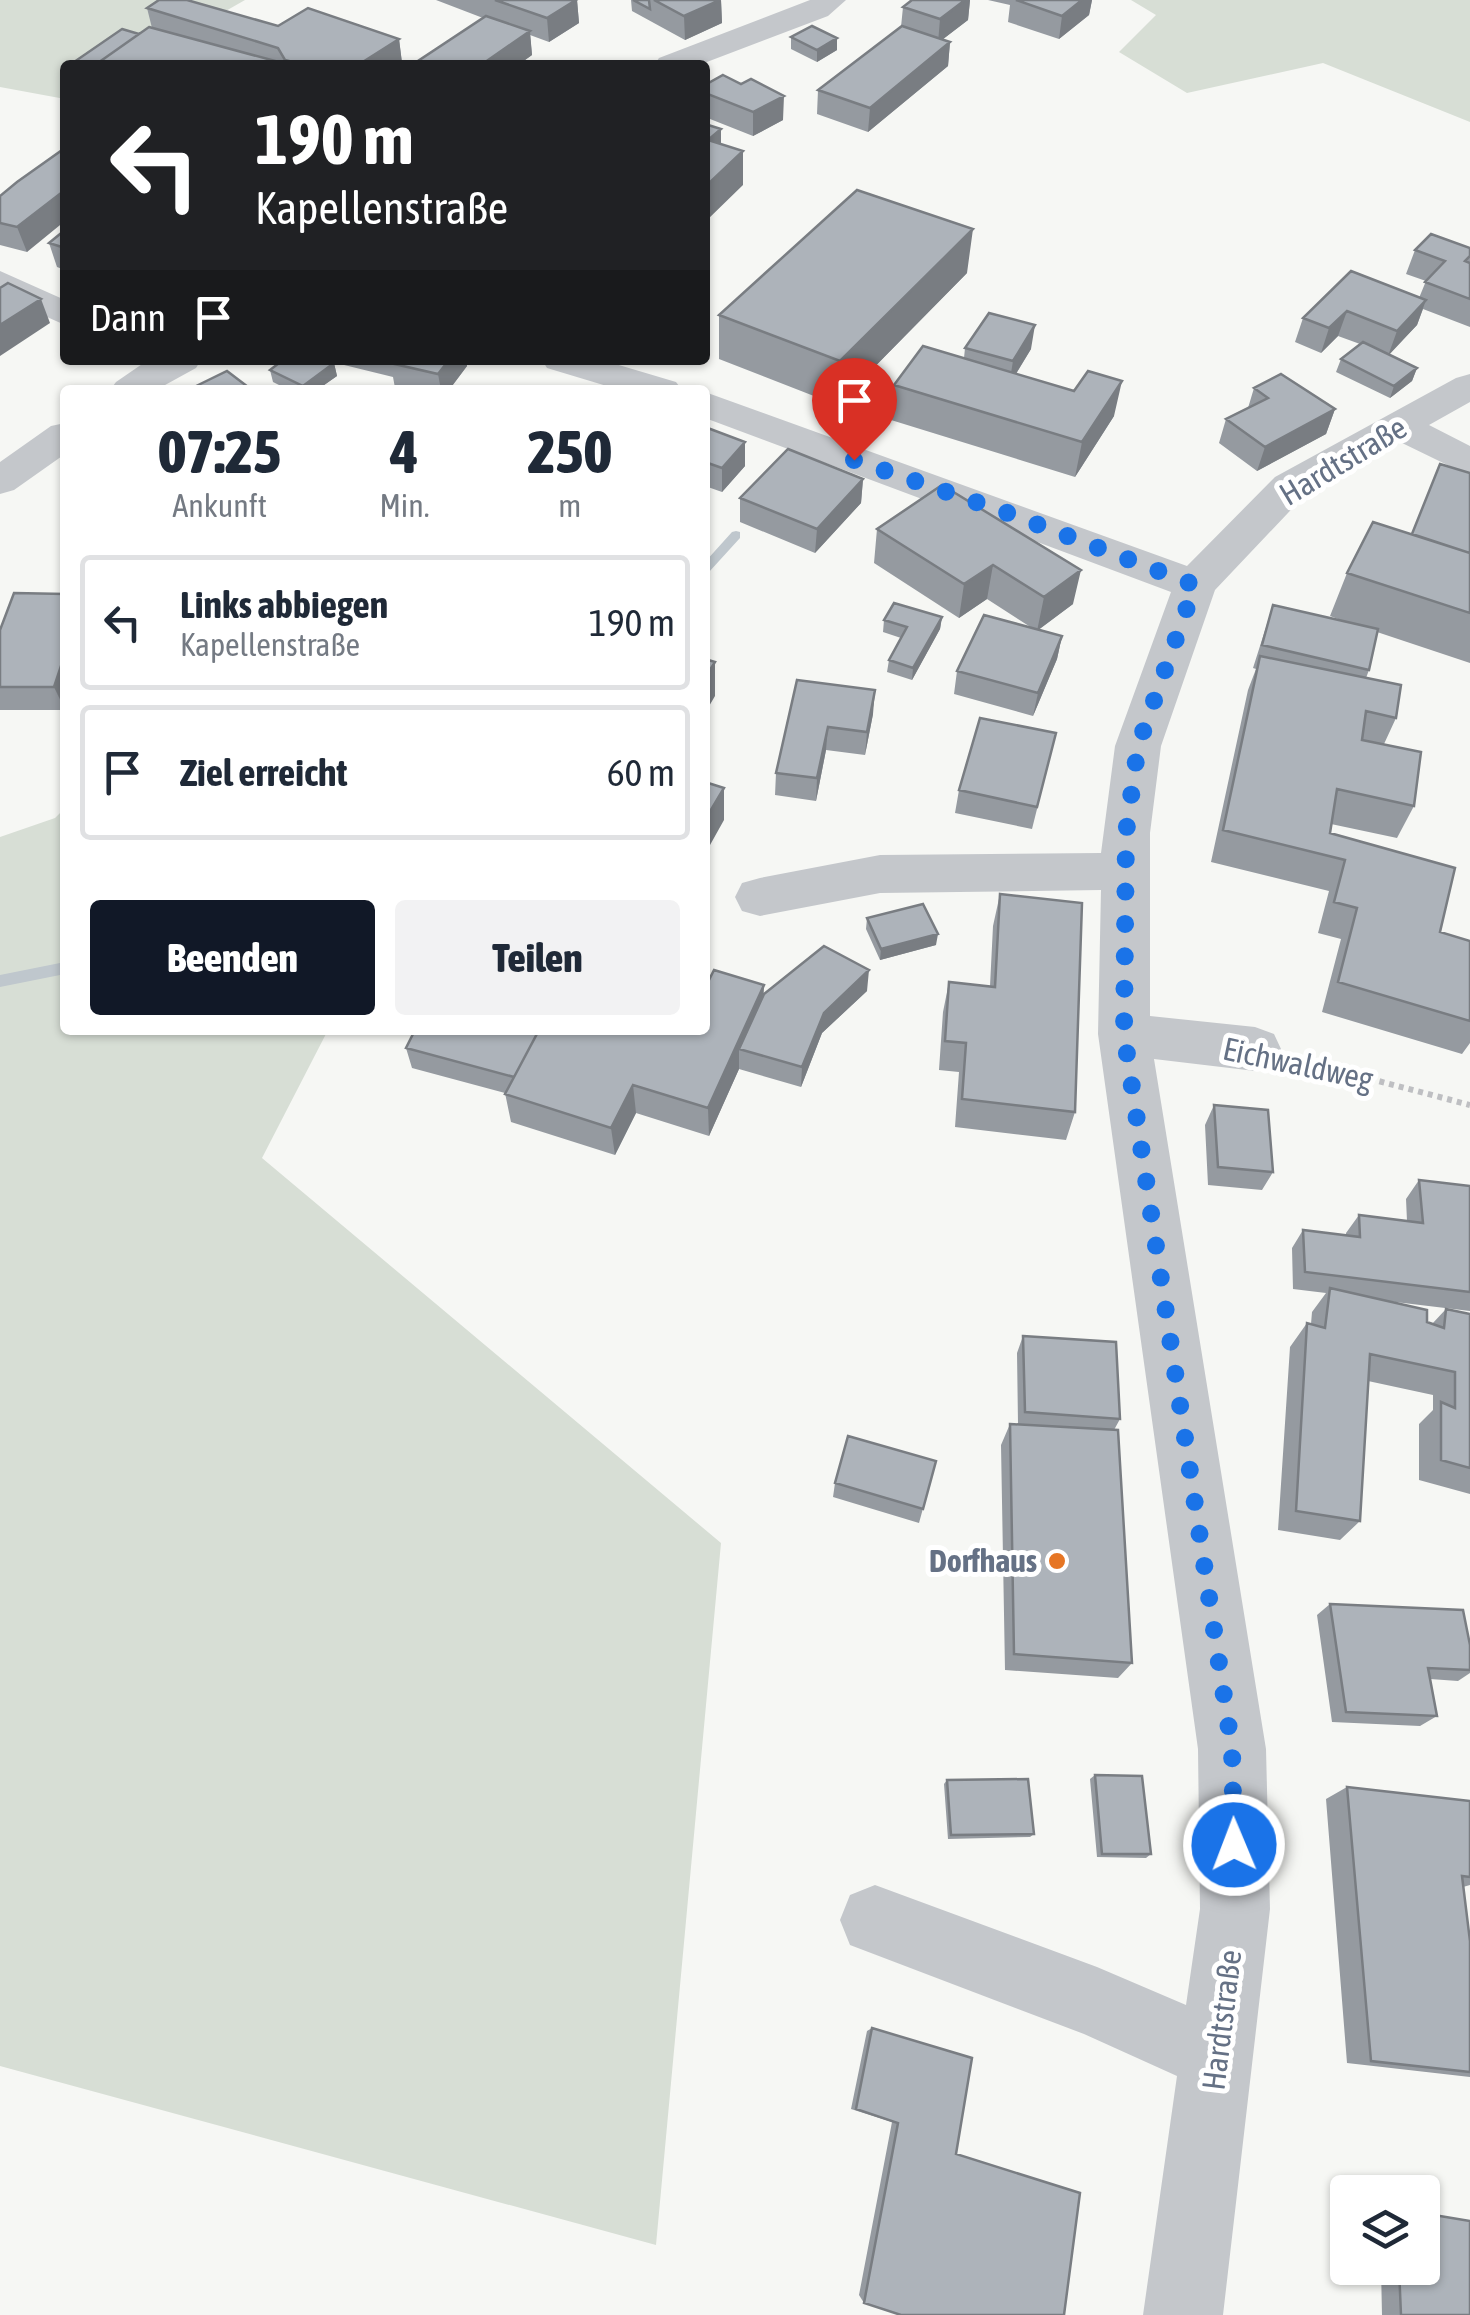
<!DOCTYPE html>
<html lang="de">
<meta charset="utf-8">
<style>
:root{--surface:#fff;--page:#f2f2f3;--text:#1f2937;--muted:#747a83;--line:#e0e1e3;--accent:#111827}
body{margin:0;font-family:"Asap Condensed",sans-serif;background:var(--page);color:var(--text);height:100vh;display:flex;flex-direction:column;font-size:38px;white-space:nowrap}
*{box-sizing:border-box;margin:0}
p{font-size:32px;color:var(--muted)}
.icon{flex:none;width:55px;height:55px;fill:none;stroke:currentColor;stroke-width:2;stroke-linecap:round;stroke-linejoin:round}
.map{position:relative;flex:1;overflow:hidden}
.panel{position:absolute;left:60px;top:385px;width:650px;height:650px;display:flex;flex-direction:column;background:var(--surface);border-radius:10px;box-shadow:0 2px 8px #0004}
.panel>*{flex:none}
.top-card{position:absolute;left:60px;top:60px;width:650px;height:305px;border-radius:10px;box-shadow:0 2px 8px #0004;background:#202124;color:#fff;overflow:hidden}
.controls{position:absolute;left:1330px;top:2175px;display:grid;gap:20px}
.controls a{display:grid;place-items:center;width:110px;height:110px;border-radius:10px;background:var(--surface);box-shadow:0 2px 8px #0004;font-size:50px}
.pin{position:absolute;display:grid;place-items:center;width:85px;height:85px;color:#fff;margin:-102px -42px;border-radius:50% 50% 50% 0;rotate:-45deg;box-shadow:0 0 10px #0007}
.pin .icon{rotate:45deg}
.me{position:absolute;width:110px;margin:-55px;rotate:359deg;stroke-linejoin:round;filter:drop-shadow(0 0 8px #0008)}
.turn{display:flex;align-items:center;gap:35px;height:210px;padding:0 30px;font-size:45px}
.turn .icon{width:130px;height:130px;stroke-width:2.5}
.turn b{display:block;font-size:70px;line-height:85px}
.then{display:flex;align-items:center;height:95px;padding:0 30px;background:#0003;gap:20px;font-size:38px}
.eta{display:flex;justify-content:space-evenly;align-items:center;height:170px;text-align:center}
.eta b{font-size:60px;font-weight:800;line-height:70px}
.primary-button{display:flex;gap:20px;margin-top:auto;padding:20px 30px}
.primary-button a{flex:1;height:115px;border-radius:10px;background:var(--accent);color:#fff;font-size:40px;font-weight:800;line-height:115px;text-align:center}
.primary-button a+a{background:var(--page);color:var(--text)}
ul{padding:0;list-style:none}
li{display:flex;align-items:center;gap:30px;height:135px;margin:0 20px 15px;padding:0 10px;border:5px solid var(--line);border-radius:10px}
li div{flex:1}
li b{display:block;font-size:38px}
li em{font-style:normal}
.map>svg:first-child{display:block}
.green{fill:#d7ded5}
.lines{fill:none;stroke-linecap:round;stroke-linejoin:round}
.stream{fill:#bfc7cd;fill-rule:evenodd}
.path{stroke:#bebfc2;stroke-width:6;stroke-dasharray:5 5;stroke-linecap:butt}
.minor{fill:#c4c7cb;fill-rule:evenodd}
.wall{fill:#959aa0}
.shaded-wall{fill:#797d82}
.building{fill:#adb3ba;stroke:#797d82;stroke-width:2.5}
.route{stroke:#1a73e8;stroke-width:18;stroke-dasharray:0 32.4}
.poi-dot{fill:#e67625;stroke:#fff;stroke-width:4}
.labels{text-anchor:middle;stroke-width:10;stroke-linejoin:round;paint-order:stroke}
.street-label{font-size:32px;fill:#657185;stroke:#fff}
.poi-label{font-size:32px;font-weight:bold;fill:#657185;stroke:#fff;text-anchor:end}
</style>
<div class="map">
<svg width="1470" height="2315" viewBox="0 0 1470 2315">
<rect width="100%" height="100%" fill="#f6f7f4"/>
<path class="green" d="M0,0H245L131,65H65V99L0,87Z
M1131,0H1470V122L1323,63L1187,93L1119,52L1156,15Z
M65,808V1030H328L262,1158L721,1543L656,2245L0,2066V837L55,818Z"/>
<g class="lines">
<path class="stream" d="M736,531L740,532V538L709,572L705,573V562L732,532Z
M65,962V974L0,987V975Z"/>
<path class="path" d="M1302,1061L1470,1105"/>
<path class="minor" d="M810,0H846L828,16L699,65H654L659,58Z
M0,271L65,300V325L0,296Z
M148,360H201L196,368L156,390H110L116,382Z
M542,360H602L676,382L682,390H620L547,368Z
M1470,374V402L1429,425L1470,446V476L1400,442L1305,495L1215,590L1161,746L1150,833V1016L1255,1027L1274,1034L1281,1049L1274,1064L1255,1071L1154,1059L1266,1749L1270,1909L1223,2315H1143L1177,2076L1084,2034L850,1945L840,1920L850,1895L875,1885L1097,1967L1186,2005L1200,1909L1198,1749L1098,1034L1101,890L880,893L760,916L742,911L735,897L742,883L760,878L880,855L1101,853L1115,746L1171,592L705,418V392L1187,566L1275,477L1456,378Z
M65,423V454L14,490L0,494V462L51,426Z"/>
</g>
<path class="wall" d="M436,0H577L579,23L549,42L530,35L532,55L518,65H418V61L483,18Z
M631,0H721L722,23L685,40L632,11Z
M912,0H970L968,20L943,39L950,42L948,66L868,132L817,114L818,90L901,27L903,7Z
M988,0H1092L1089,15L1059,39L1008,22L1010,5Z
M147,8L278,26L399,39L402,63L400,65H75L74,62L152,28Z
M791,37L837,38V50L817,62L791,49Z
M705,85L783,120L753,136L705,117Z
M65,148L27,252L0,245V196Z
M65,230V270L57,267L49,243Z
M1470,248V327L1423,309L1417,325L1388,355L1417,368L1412,381L1390,398L1336,372L1341,359L1360,344L1338,336L1321,353L1295,342L1303,318L1419,298L1426,281L1406,274L1415,250Z
M967,273L837,405L719,359V315Z
M965,348L1031,349L1016,374L1114,416L1075,477L891,420L894,385L964,358Z
M339,360H466L467,366L449,390H405L395,388L393,377L340,364Z
M334,363L337,376L317,390H289L273,382L270,370Z
M1254,388L1335,409L1326,434L1257,471L1219,443L1226,419L1248,408Z
M705,427L745,442V466L722,492L705,486Z
M1470,473V663L1377,632L1369,670L1366,678L1396,718L1384,744L1414,806L1397,838L1331,824L1330,833L1440,932L1470,941V1043L1462,1054L1322,1012L1341,939L1318,933L1329,891L1211,862L1248,690L1256,669L1253,668L1273,605L1346,622L1330,616L1347,573L1411,534Z
M863,479L861,503L815,553L740,522V498Z
M942,485L1073,604L1039,629L1062,636L1057,659L1033,716L954,694L957,671L1032,628L987,599L959,618L874,563L877,529Z
M14,593L65,710H0V630Z
M942,617L940,629L912,680L887,672L889,660L901,638L883,632L884,620Z
M797,680L873,714L865,755L826,750L816,801L775,795L776,773Z
M1056,733L1032,829L955,813L959,790Z
M1000,894L1075,1112L1066,1140L955,1127L959,1072L939,1070L943,1012L949,982L990,986L993,926Z
M867,918L936,945L880,960L866,929Z
M867,991L822,1033L801,1087L739,1069L709,1136L636,1113L615,1155L511,1122L505,1093L412,1068L406,1048L764,994Z
M1214,1105L1273,1172L1262,1190L1208,1185L1205,1125Z
M1419,1180L1470,1186V1311L1387,1301L1432,1324L1446,1309L1470,1314V1494L1419,1480V1424L1433,1410V1395L1368,1381L1360,1521L1340,1540L1278,1530L1290,1347L1307,1323L1311,1324L1312,1312L1326,1293L1293,1289L1292,1248L1303,1230L1346,1235V1233L1359,1215L1407,1221L1406,1199Z
M1023,1336L1120,1419L1114,1430L1132,1663L1118,1678L1005,1670L1001,1445L1010,1424H1018L1017,1353Z
M936,1461L919,1523L833,1497L835,1483Z
M1330,1604L1470,1645V1673L1458,1681L1430,1679L1437,1716L1420,1726L1332,1722L1317,1615Z
M1095,1775L1151,1854L1146,1858L1097,1857L1090,1779Z
M947,1780L1034,1834L1030,1837L948,1839L944,1784Z
M1347,1787L1470,1801V1885L1463,1887L1470,1941V2077L1347,2063L1326,1799Z
M872,2028L956,2154L864,2303L859,2295L892,2122L851,2109L867,2031Z
M1381,2268H1422L1470,2315H1382Z"/>
<path class="shaded-wall" d="M576,0H577L579,23L549,42L547,18Z
M721,0L722,23L685,40L684,16Z
M965,0H970L968,20L938,43L940,19Z
M1082,0H1092L1089,15L1059,39L1062,16Z
M530,31L532,55L518,65H481Z
M837,38V50L817,62V50Z
M399,39L402,63L400,65H358Z
M950,42L948,66L868,132L870,108Z
M784,96L783,120L753,136V112Z
M721,129V163L708,140Z
M743,151V185L705,222V187Z
M65,190V221L27,252L17,227Z
M973,229L967,273L837,405L840,361Z
M41,299L50,323L0,356V325Z
M1426,300L1417,325L1388,356L1397,331Z
M1347,311L1338,336L1321,353L1329,328Z
M1035,325L1031,349L1009,385L1013,361Z
M449,360H466L467,366L449,390H441L438,374Z
M334,363L337,376L317,390H304L303,386Z
M1417,368L1412,381L1390,398L1394,386Z
M1122,381L1114,416L1075,477L1082,442Z
M1335,409L1326,434L1257,471L1265,447Z
M745,442V466L722,492V468Z
M863,479L861,503L815,553L817,529Z
M993,565L987,599L959,618L964,584Z
M1081,570L1073,604L1037,631L1044,597Z
M942,617L940,629L912,680L913,668Z
M1062,636L1057,659L1033,716L1038,693Z
M65,654V710L54,687Z
M715,662V696L705,713V678Z
M875,690L873,714L865,755L867,732Z
M828,727L826,750L816,801L817,778Z
M724,788V820L705,854V820Z
M938,934L936,945L880,960L881,949Z
M869,970L867,991L822,1033L801,1087L802,1067L824,1013Z
M764,985L763,1015L739,1049V1069L709,1136L708,1108Z
M633,1085L636,1113L615,1155L611,1128Z"/>
<path class="building" d="M159,0H187L278,26L308,8L399,39L358,65H304L285,60L278,48L147,8Z
M495,0H576L547,18Z
M633,0H649L650,9Z
M654,0H720L684,16Z
M912,0H965L940,19L903,7Z
M1016,0H1082L1062,16Z
M486,16L530,31L481,65H429L418,61Z
M812,26L837,38L817,50L791,37Z
M902,26L950,42L870,108L818,90Z
M149,27L290,65H95Z
M122,29L139,34L95,65H83L74,62Z
M723,75L741,84L751,79L784,96L753,112L705,93V85Z
M705,124L721,129L708,140L743,151L705,187Z
M65,148V190L17,227L0,223V196L17,182Z
M857,190L973,229L840,361L719,315Z
M65,230V248L49,243Z
M1431,234L1470,248V256L1465,261L1470,263V299L1425,282L1445,261L1415,250Z
M1351,271L1426,300L1397,331L1347,311L1329,328L1303,318Z
M8,283L41,299L0,325V288Z
M989,313L1035,325L1013,361L965,348Z
M1363,342L1417,368L1394,386L1341,359Z
M923,346L1074,391L1088,371L1122,381L1082,442L894,385Z
M283,360H327L334,363L303,386L270,370Z
M393,360H449L438,374L390,363Z
M227,371L252,390H188Z
M1281,374L1335,409L1265,447L1226,419L1268,398L1254,388Z
M705,427L745,442L722,468L705,462Z
M788,449L863,479L817,529L740,498Z
M1440,464L1470,473V553L1412,534Z
M942,485L1081,570L1044,597L993,565L964,584L877,529Z
M1373,522L1470,553V613L1347,573Z
M14,593L65,594V654L54,687H0V630Z
M894,603L942,617L913,668L889,660L907,627L884,620Z
M1273,605L1378,629L1369,670L1262,645Z
M984,615L1062,636L1038,693L957,671Z
M1260,656L1401,685L1396,718L1366,711L1362,740L1421,752L1414,806L1337,789L1330,833L1455,868L1440,932L1470,941V1021L1338,982L1357,908L1334,902L1345,860L1223,830Z
M705,659L715,662L705,678Z
M797,680L875,690L867,732L828,727L817,778L776,773Z
M980,718L1056,733L1037,807L959,790Z
M705,782L724,788L705,820Z
M1000,894L1082,903L1075,1112L962,1099L966,1043L945,1041L949,982L995,987Z
M923,904L938,934L881,949L867,918Z
M824,946L869,970L824,1013L802,1067L739,1049L764,994Z
M714,970L764,985L708,1108L633,1085L611,1128L505,1094L539,1030H705V988Z
M415,1030H539L514,1077L406,1048Z
M1214,1105L1268,1110L1273,1172L1218,1167Z
M1419,1180L1470,1186V1292L1305,1272L1303,1230L1360,1237L1359,1215L1423,1223Z
M1330,1288L1427,1310V1322L1444,1328L1446,1309L1470,1314V1468L1441,1460V1402L1455,1408V1372L1370,1354L1360,1521L1296,1511L1307,1323L1325,1328Z
M1023,1336L1116,1342L1120,1419L1025,1412Z
M1010,1424L1118,1430L1132,1663L1014,1654Z
M848,1436L936,1461L923,1509L835,1483Z
M1330,1604L1463,1610L1470,1645V1670L1428,1668L1437,1716L1346,1712Z
M1095,1775L1142,1776L1151,1854H1102Z
M1028,1779L1034,1834L951,1835L947,1780Z
M1347,1787L1470,1801V1877L1462,1876L1470,1941V2072L1371,2061Z
M872,2028L972,2058L956,2154L1080,2193L1064,2315H901L864,2303L898,2123L856,2109Z
M1422,2213L1470,2221V2315H1401L1399,2268H1422Z"/>
<g class="lines">
<path class="route" d="M854,460L1005,512L1195,585L1138,746L1126,833L1124,1034L1232,1749L1234,1845"/>
</g>
<circle class="poi-dot" cx="1057" cy="1561" r="10"/>
<g class="labels">
<g class="street-label">
<text transform="translate(1343 461) rotate(-31)" y="11">Hardtstraße</text>
<text transform="translate(1298 1064) rotate(12)" y="11">Eichwaldweg</text>
<text transform="translate(1222 2020) rotate(-83)" y="11">Hardtstraße</text>
</g>
<g class="poi-label">
<text x="1037" y="1572">Dorfhaus</text>
</g>
</g>
</svg>
<div class="controls">
<a><svg class="icon" aria-label="layers" viewBox="0 0 24 24"><path d="M12 4l9 5-9 5-9-5zM3 14l9 5 9-5"/></svg></a>
</div>
<div class="pin" style="left:854px;top:460px;background:#d93025"><svg class="icon" aria-label="arrive" viewBox="0 0 24 24"><path d="M6 21V4h12l-3 4 3 4H6"/></svg></div>
<svg class="me" style="left:1234px;top:1845px" viewBox="-20 -20 40 40"><circle r="17" fill="#1a73e8" stroke="#fff" stroke-width="3"/><path d="M0-11L8 9 0 5-8 9z" fill="#fff"/></svg>
<div class="top-card">
<div class="turn"><svg class="icon" aria-label="left" viewBox="0 0 24 24"><path d="M17 20v-9H6M10 6l-5 5 5 5"/></svg><div><b>190 m</b>Kapellenstraße</div></div>
<div class="then">Dann<svg class="icon" aria-label="arrive" viewBox="0 0 24 24"><path d="M6 21V4h12l-3 4 3 4H6"/></svg></div>
</div>
<section class="panel">
<div class="eta">
<div><b>07:25</b><p>Ankunft</p></div>
<div><b>4</b><p>Min.</p></div>
<div><b>250</b><p>m</p></div>
</div>
<ul>
<li><svg class="icon" aria-label="left" viewBox="0 0 24 24"><path d="M17 20v-9H6M10 6l-5 5 5 5"/></svg><div><b>Links abbiegen</b><p>Kapellenstraße</p></div><em>190 m</em></li>
<li><svg class="icon" aria-label="arrive" viewBox="0 0 24 24"><path d="M6 21V4h12l-3 4 3 4H6"/></svg><div><b>Ziel erreicht</b></div><em>60 m</em></li>
</ul>
<div class="primary-button"><a>Beenden</a><a>Teilen</a></div>
</section>
</div>
